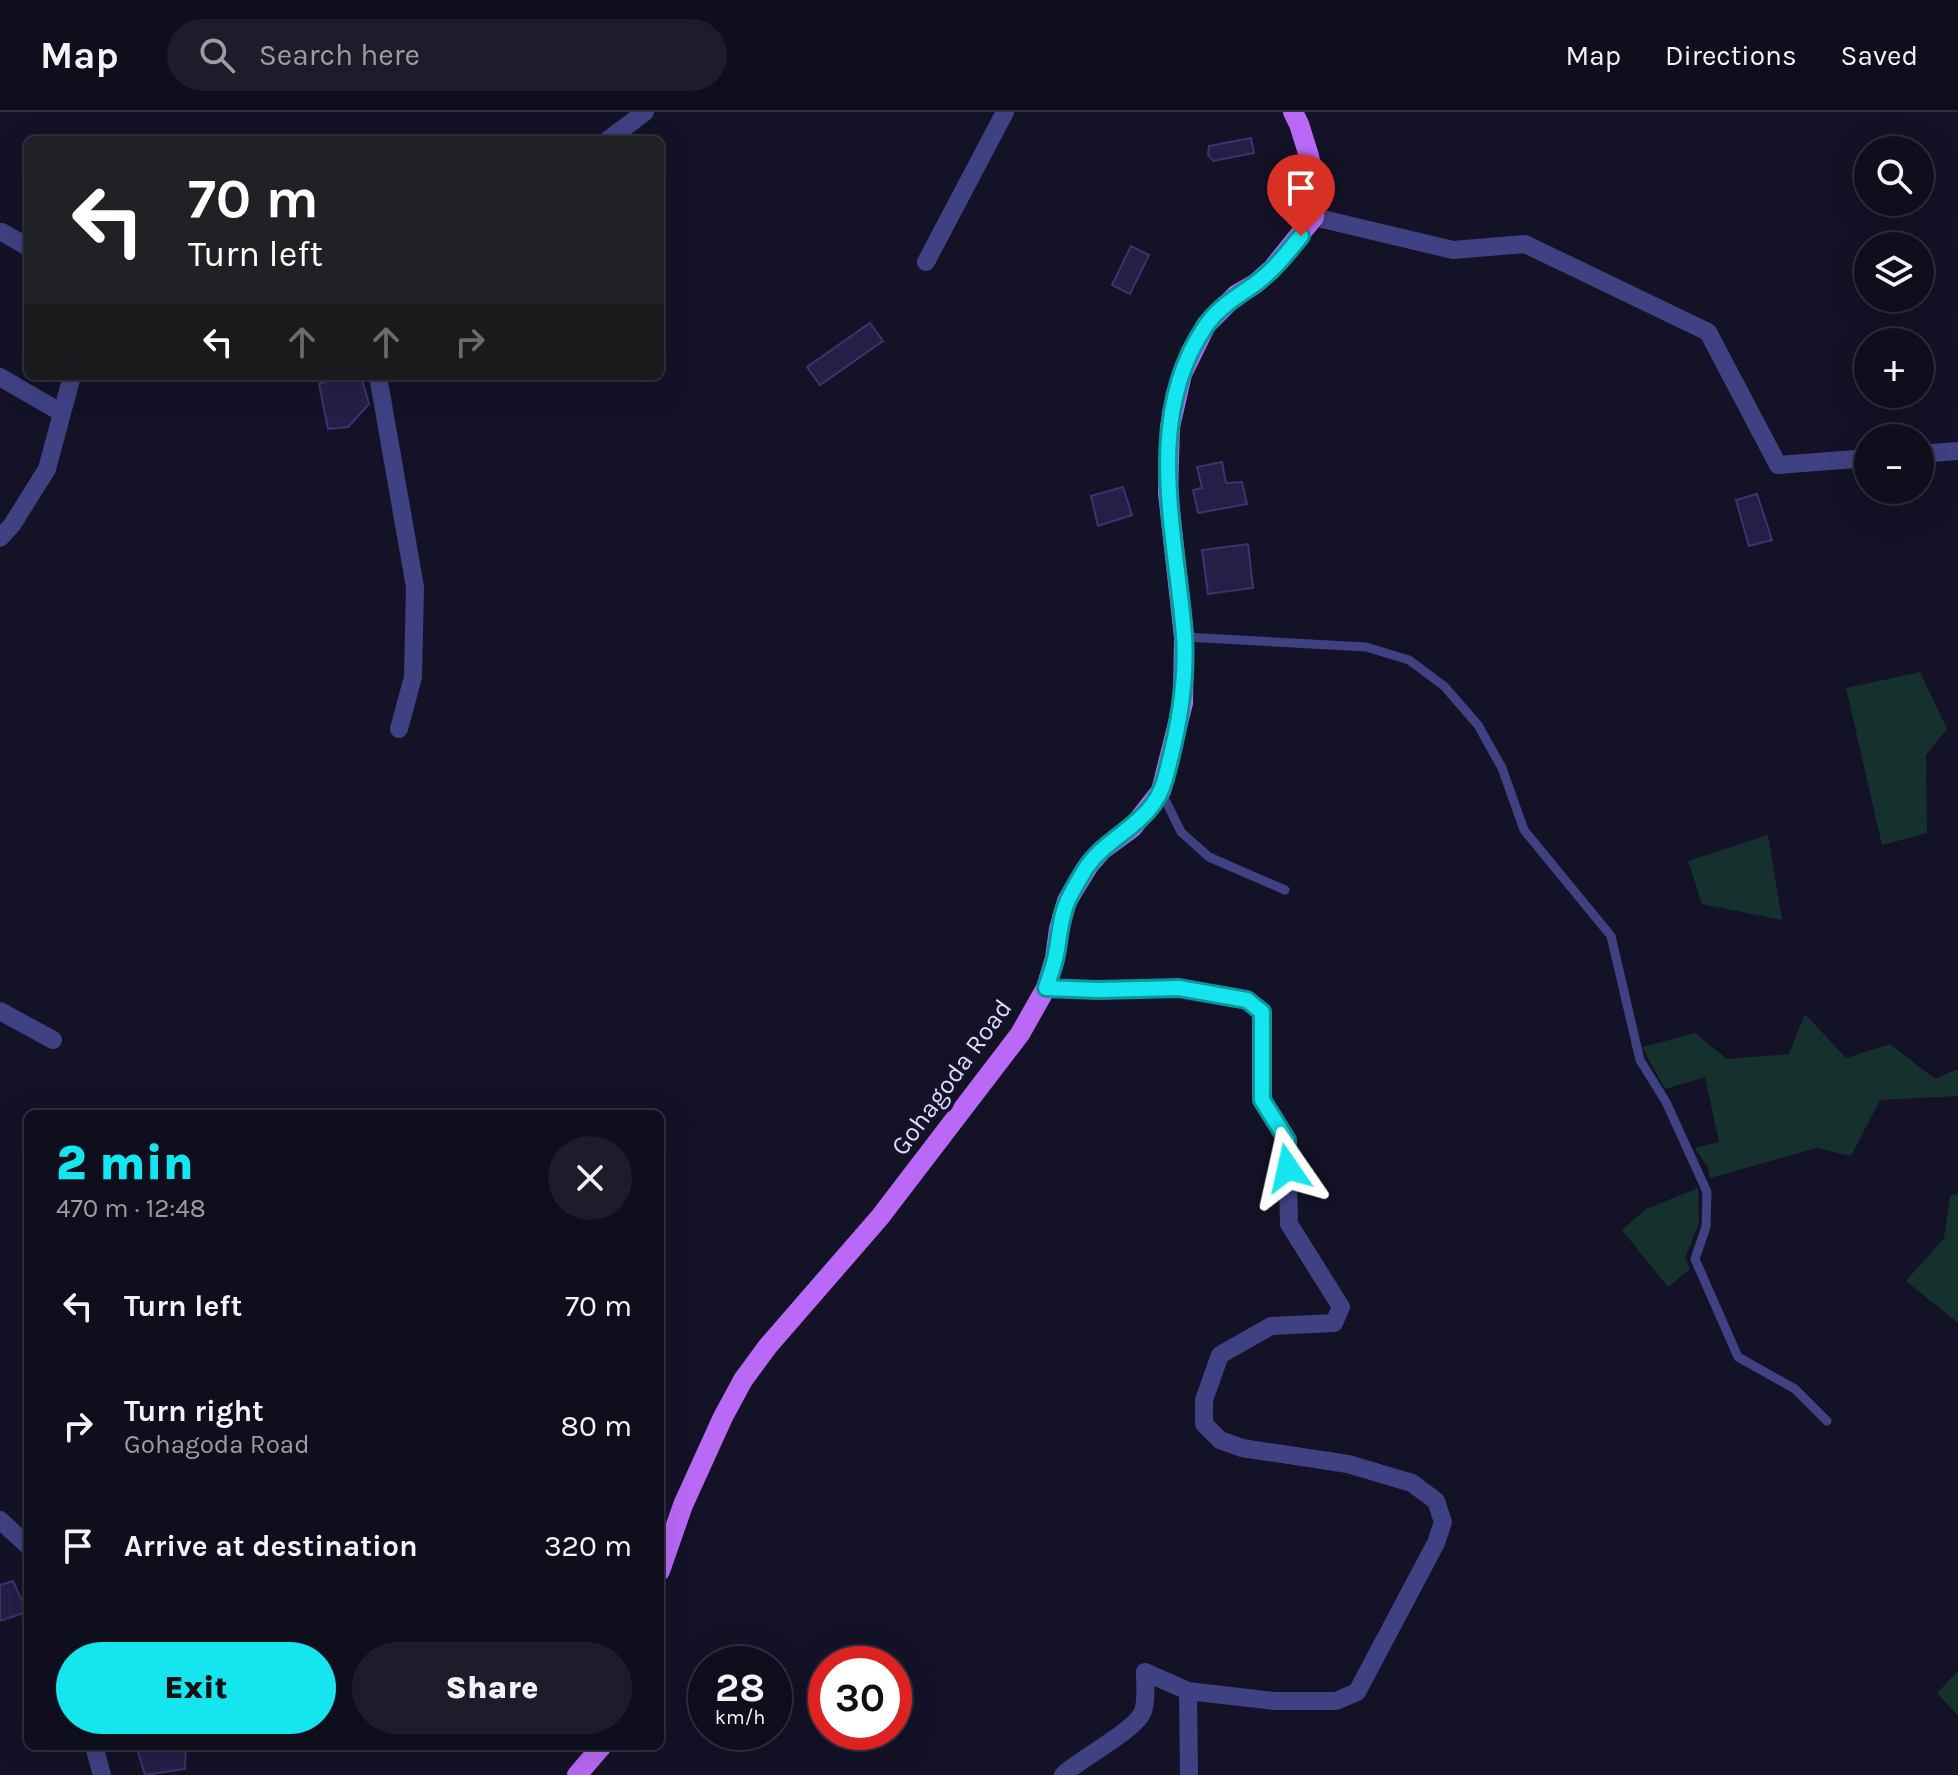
<!DOCTYPE html>
<meta charset="utf-8">
<style>
:root{--surface:#0f0e1d;--page:#1d1c2a;--text:#f1f3f6;--muted:#9b9ca4;--line:#2f2e3b;--accent:#14e5ef}
body{margin:0;font-family:Karla,sans-serif;background:var(--page);color:var(--text);height:100vh;display:flex;flex-direction:column;font-size:30px;white-space:nowrap}
*{box-sizing:border-box;margin:0}
p{font-size:26px;color:var(--muted)}
.icon{flex:none;width:44px;height:44px;fill:none;stroke:currentColor;stroke-width:2;stroke-linecap:round;stroke-linejoin:round}
.map{position:relative;flex:1;overflow:hidden}
.panel{position:absolute;left:24px;top:998px;width:640px;height:640px;display:flex;flex-direction:column;background:var(--surface);border-radius:12px;box-shadow:0 8px 32px #0002,0 0 0 2px var(--line)}
.panel>*{flex:none}
.hud{position:absolute;left:24px;top:24px;width:640px;height:244px;border-radius:12px;box-shadow:0 8px 32px #0002,0 0 0 2px var(--line);background:#202124;color:#fff;overflow:hidden}
.controls{position:absolute;left:1854px;top:24px;display:grid;gap:16px}
.controls a{display:grid;place-items:center;width:80px;height:80px;border-radius:50%;background:var(--surface);box-shadow:0 8px 32px #0002,0 0 0 2px var(--line);font-size:40px}
.speed{position:absolute;left:688px;top:1534px;display:flex;gap:16px;font-size:40px;font-weight:700;text-align:center}
.speed>*{display:grid;place-content:center;width:104px;height:104px;border-radius:50%;background:var(--surface);box-shadow:0 8px 32px #0002,0 0 0 2px var(--line);line-height:1}
.speed small{font-size:20px;font-weight:400}
.speed .limit{border:12px solid #d22;background:#fff;color:#111}
.pin{position:absolute;display:grid;place-items:center;width:68px;height:68px;color:#fff;margin:-82px -34px;border-radius:50% 50% 50% 0;rotate:-45deg;box-shadow:0 0 8px #0007}
.pin .icon{rotate:45deg}
.me{position:absolute;width:88px;margin:-44px;rotate:349deg;stroke-linejoin:round;filter:drop-shadow(0 0 6px #0008)}
.turn{display:flex;align-items:center;gap:28px;height:168px;padding:0 32px;font-size:36px}
.turn .icon{width:104px;height:104px;stroke-width:2.5}
.turn b{display:block;font-size:56px;line-height:68px}
.lanes{display:flex;align-items:center;height:76px;padding:0 32px;background:#0003;justify-content:center;gap:40px;direction:ltr}
.lanes .off{opacity:.35}
.round{display:grid;place-items:center;flex:none;width:84px;height:84px;border-radius:42px;background:var(--page)}
.summary{display:flex;align-items:center;justify-content:space-between;height:136px;padding:0 32px}
h1{font-size:48px;font-weight:800;line-height:60px;color:var(--accent)}
.cta{display:flex;gap:16px;margin-top:auto;padding:16px 32px}
.cta a{flex:1;height:92px;border-radius:48px;background:var(--accent);color:#111;font-size:32px;font-weight:800;line-height:92px;text-align:center}
.cta a+a{background:var(--page);color:var(--text)}
ul{padding:0;list-style:none}
li{display:flex;align-items:center;gap:24px;height:120px;padding:0 32px}
li div{flex:1}
li b{display:block;font-size:30px}
li em{font-style:normal}
header{display:flex;align-items:center;gap:48px;box-sizing:border-box;height:112px;padding:0 40px;background:var(--surface);border-bottom:2px solid var(--line)}
header strong{font-size:38px}
nav{display:flex;gap:44px;margin-inline-start:auto;font-size:28px}
.search{width:560px;height:72px;background:var(--page);display:flex;align-items:center;gap:20px;box-sizing:border-box;padding:0 28px;border-radius:44px;color:var(--muted);font-size:30px}
.map>svg:first-child{display:block}
.green{fill:#15312e}
.building{fill:#251f47;stroke:#3c3371;stroke-width:2}
.lines{fill:none;stroke-linecap:round;stroke-linejoin:round}
.lane{stroke:#404183;stroke-width:9}
.street{stroke:#404183;stroke-width:18}
.primary{stroke:#b969f5;stroke-width:20}
.route-casing{stroke:#0d959b;stroke-width:20}
.route{stroke:#14e5ef;stroke-width:14}
.labels{text-anchor:middle;stroke-width:8;stroke-linejoin:round;paint-order:stroke}
.street-label{font-size:26px;fill:#dcdafc;stroke:#141227}
</style>
<header>
<strong>Map</strong>
<div class="search"><svg class="icon" aria-label="search" viewBox="0 0 24 24"><circle cx="10" cy="10" r="6"/><path d="M15 15l6 6"/></svg>Search here</div>
<nav><a>Map</a><a>Directions</a><a>Saved</a></nav>
</header>
<div class="map">
<svg width="1958" height="1663" viewBox="0 0 1958 1663">
<rect width="100%" height="100%" fill="#141227"/>
<path class="green" d="M1920,560L1947,617L1926,643L1927,721L1882,733L1846,576Z
M1768,723L1782,808L1702,792L1688,749Z
M1805,902L1846,946L1890,932L1935,967L1958,957V984L1880,988L1851,1044L1817,1036L1710,1066L1708,1056L1695,1036L1719,1030L1705,965L1665,977L1642,935L1695,921L1727,947L1789,942Z
M1698,1076L1699,1111L1685,1146L1690,1157L1668,1175L1622,1118L1646,1097Z
M1958,1081V1211L1906,1169L1944,1126L1950,1084Z
M1958,1559V1604L1937,1581Z"/>
<path class="building" d="M1251,26L1254,41L1213,49L1208,42L1209,34Z
M1131,134L1149,143L1130,182L1112,173Z
M870,211L883,229L820,273L807,255Z
M344,264H361L369,292L348,315L328,317L319,272Z
M1222,350L1226,371L1242,370L1247,392L1198,401L1193,378L1202,376L1197,355Z
M1123,375L1132,403L1098,414L1091,384Z
M1757,382L1772,428L1749,434L1736,388Z
M1248,432L1253,476L1208,482L1202,438Z
M13,1469L27,1500L0,1509V1473Z
M136,1634H186L185,1657L145,1663Z"/>
<g class="lines">
<path class="lane" d="M1185,525L1366,535L1409,548L1444,574L1478,613L1502,656L1524,718L1611,824L1640,948L1666,990L1707,1080L1706,1115L1695,1147L1738,1245L1795,1277L1827,1309
M1161,679L1181,720L1209,745L1285,778"/>
<path class="street" d="M608,28L645,0
M1314,105L1453,138L1525,132L1708,220L1778,353L1868,346
M2,120L28,135
M926,150L1005,0
M378,264L415,475L413,565L399,617
M0,265L62,301
M1920,342L1958,339
M0,426L12,413L47,357L72,264
M1046,876L1098,878L1179,876L1247,888L1262,900V988L1287,1028L1289,1112L1341,1195L1334,1211L1271,1214L1220,1243L1204,1288V1312L1220,1328L1242,1336L1348,1352L1412,1371L1436,1389L1443,1410L1436,1431L1357,1580L1336,1589H1274L1188,1579L1145,1560C1145,1572 1147,1588 1143,1599C1137,1618 1080,1646 1063,1663
M0,899L53,928
M0,1408L28,1434
M1188,1579L1189,1663
M94,1634L102,1663"/>
<path class="primary" d="M660,1459L683,1393L723,1305L743,1268L768,1234L880,1105L1020,922L1046,876L1055,846L1059,817L1067,789L1076,774L1089,753L1102,738L1132,716L1161,679L1183,591L1184,525L1168,381L1170,315L1182,262L1206,213L1236,183L1255,172L1272,157L1314,105V69L1309,44L1299,12L1293,0
M577,1663L602,1634"/>
</g>
<g class="lines">
<g class="route-casing">
<path id="route" d="M1288,1056L1287,1028L1262,988V900L1247,888L1179,876L1098,878L1046,876C1049,866 1053,856 1055,847C1060,827 1059,807 1068,788C1073,777 1080,766 1086,756C1109,722 1153,712 1165,667C1178,619 1187,572 1184,523C1176,422 1143,306 1205,215C1218,195 1237,185 1255,172C1273,159 1287,141 1301,124"/>
</g>
<use href="#route" class="route"/>
</g>
<g class="labels">
<g class="street-label">
<text transform="translate(951 965) rotate(-54)" y="9">Gohagoda Road</text>
</g>
</g>
</svg>
<div class="controls">
<a><svg class="icon" aria-label="search" viewBox="0 0 24 24"><circle cx="10" cy="10" r="6"/><path d="M15 15l6 6"/></svg></a>
<a><svg class="icon" aria-label="layers" viewBox="0 0 24 24"><path d="M12 4l9 5-9 5-9-5zM3 14l9 5 9-5"/></svg></a>
<a>+</a>
<a>−</a>
</div>
<div class="speed"><div>28<small>km/h</small></div><div class="limit">30</div></div>
<div class="pin" style="left:1301px;top:124px;background:#d93025"><svg class="icon" aria-label="arrive" viewBox="0 0 24 24"><path d="M6 21V4h12l-3 4 3 4H6"/></svg></div>
<svg class="me" style="left:1288px;top:1056px" viewBox="-20 -20 40 40"><path d="M0-17L14 15 0 8-14 15z" fill="#14e5ef" stroke="#fff" stroke-width="4"/></svg>
<div class="hud">
<div class="turn"><svg class="icon" aria-label="left" viewBox="0 0 24 24"><path d="M17 20v-9H6M10 6l-5 5 5 5"/></svg><div><b>70 m</b>Turn left</div></div>
<div class="lanes"><svg class="icon" aria-label="left" viewBox="0 0 24 24"><path d="M17 20v-9H6M10 6l-5 5 5 5"/></svg><svg class="icon off" aria-label="ahead" viewBox="0 0 24 24"><path d="M12 20V5M6 11l6-6 6 6"/></svg><svg class="icon off" aria-label="ahead" viewBox="0 0 24 24"><path d="M12 20V5M6 11l6-6 6 6"/></svg><svg class="icon off" aria-label="right" viewBox="0 0 24 24"><path d="M7 20v-9h11M14 6l5 5-5 5"/></svg></div>
</div>
<section class="panel">
<div class="summary"><div><h1>2 min</h1><p>470 m · 12:48</p></div><a class="round"><svg class="icon" aria-label="close" viewBox="0 0 24 24"><path d="M6 6l12 12M18 6L6 18"/></svg></a></div>
<ul>
<li><svg class="icon" aria-label="left" viewBox="0 0 24 24"><path d="M17 20v-9H6M10 6l-5 5 5 5"/></svg><div><b>Turn left</b></div><em>70 m</em></li>
<li><svg class="icon" aria-label="right" viewBox="0 0 24 24"><path d="M7 20v-9h11M14 6l5 5-5 5"/></svg><div><b>Turn right</b><p>Gohagoda Road</p></div><em>80 m</em></li>
<li><svg class="icon" aria-label="arrive" viewBox="0 0 24 24"><path d="M6 21V4h12l-3 4 3 4H6"/></svg><div><b>Arrive at destination</b></div><em>320 m</em></li>
</ul>
<div class="cta"><a>Exit</a><a>Share</a></div>
</section>
</div>
